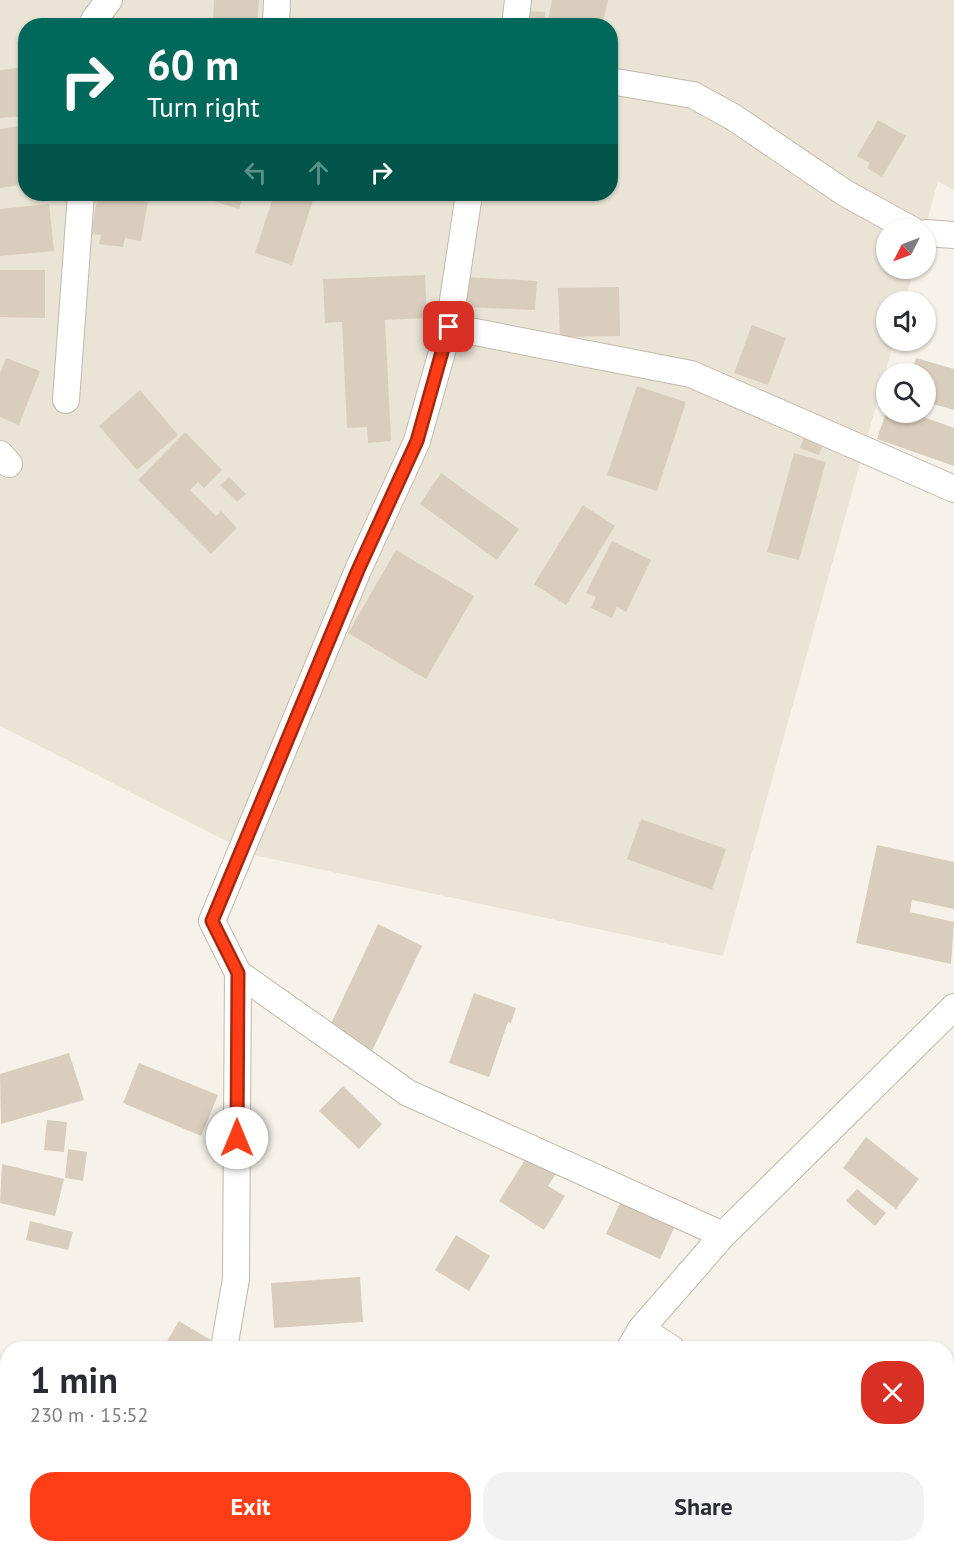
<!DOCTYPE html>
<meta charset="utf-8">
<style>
:root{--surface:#fff;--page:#f2f2f3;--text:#2b2b33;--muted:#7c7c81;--accent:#ff3d16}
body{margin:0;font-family:"PT Sans",sans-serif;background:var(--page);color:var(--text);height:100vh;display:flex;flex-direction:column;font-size:22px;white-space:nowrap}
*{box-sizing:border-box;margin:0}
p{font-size:20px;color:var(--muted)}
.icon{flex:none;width:33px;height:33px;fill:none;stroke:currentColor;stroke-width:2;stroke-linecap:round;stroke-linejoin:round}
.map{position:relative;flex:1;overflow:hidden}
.drawer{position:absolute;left:0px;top:1341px;width:954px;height:212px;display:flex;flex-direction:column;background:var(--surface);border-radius:24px 24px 0 0;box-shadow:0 2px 4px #0004}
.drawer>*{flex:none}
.hud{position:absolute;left:18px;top:18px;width:600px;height:183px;border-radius:24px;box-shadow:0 2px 4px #0004;background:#00695c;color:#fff;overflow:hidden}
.needle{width:39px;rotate:228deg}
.tools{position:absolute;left:876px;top:219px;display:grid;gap:12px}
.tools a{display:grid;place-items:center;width:60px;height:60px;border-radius:50%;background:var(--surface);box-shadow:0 2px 4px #0004;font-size:30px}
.pin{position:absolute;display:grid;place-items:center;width:51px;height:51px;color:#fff;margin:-26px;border-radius:12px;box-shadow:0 3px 9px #0006}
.me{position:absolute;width:66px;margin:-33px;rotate:0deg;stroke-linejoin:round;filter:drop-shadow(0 0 4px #0008)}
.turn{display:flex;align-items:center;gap:21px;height:126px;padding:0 30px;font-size:27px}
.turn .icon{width:78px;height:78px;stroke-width:2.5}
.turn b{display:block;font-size:42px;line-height:51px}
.lanes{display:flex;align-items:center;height:57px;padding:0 30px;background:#0003;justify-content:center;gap:30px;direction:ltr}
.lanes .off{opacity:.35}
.round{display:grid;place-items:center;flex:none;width:63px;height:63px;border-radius:24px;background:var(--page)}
.head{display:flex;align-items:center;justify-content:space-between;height:102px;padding:0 30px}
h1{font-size:36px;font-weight:700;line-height:45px}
.cta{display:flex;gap:12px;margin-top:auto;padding:12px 30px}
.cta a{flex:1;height:69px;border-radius:24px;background:var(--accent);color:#fff;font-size:24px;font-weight:700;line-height:69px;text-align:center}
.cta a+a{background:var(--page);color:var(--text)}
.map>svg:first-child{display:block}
.residential{fill:#eae4d6;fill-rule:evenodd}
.building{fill:#d9cebd}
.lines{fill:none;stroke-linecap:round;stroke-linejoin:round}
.minor-casing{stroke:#c2baaa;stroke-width:28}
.minor{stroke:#fff;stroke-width:26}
.route-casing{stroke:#a6280e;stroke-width:15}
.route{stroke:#ff3d16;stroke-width:10}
</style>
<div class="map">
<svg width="954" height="1552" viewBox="0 0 954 1552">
<rect width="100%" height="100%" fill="#f6f2e9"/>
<path class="residential" d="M0,0H954V190L938,181L925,229L886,230V268L914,269L905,301L886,302V340L894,341L723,956L254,855L0,726ZM26,26H610V194H26Z"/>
<path class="building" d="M214,0H259L257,26H209V20H213Z
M552,0H608L602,26H553L554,22L548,20Z
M526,11L545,12V26H525Z
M26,67V116L0,118V70Z
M878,120L906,136L882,177L867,168L870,163L857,156Z
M26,125V184L0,188V129Z
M98,194L148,202L141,241L125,238L123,247L99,244L101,235L91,234Z
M167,194H186L185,199Z
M205,194H243L239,209L204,198Z
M274,194H315L292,265L255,253Z
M49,204L54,251L0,256V209Z
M0,270H45V318L0,317Z
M425,275L427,318L385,320L391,441L368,443L367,427L347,428L342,322L325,323L323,279Z
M467,277L537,281L535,310L466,307Z
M619,287L620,336L560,337L558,288Z
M752,325L786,338L768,385L734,373Z
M6,358L40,371L19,425L0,417V374Z
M916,358L954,369V410L926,402V374H911Z
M637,386L686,402L657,491L607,475Z
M140,390L178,435L137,470L99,426Z
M886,412H910L954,428V466L877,439Z
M807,429L826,436L819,455L800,448Z
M185,432L222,470L204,488L198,482L190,490L216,516L221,511L237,528L211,554L138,480Z
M794,453L826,462L799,560L767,552Z
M441,473L519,529L497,560L420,504Z
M229,477L246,494L237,502L220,485Z
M583,505L615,526L566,605L534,584Z
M612,541L651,560L626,612L617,607L612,618L591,608L596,597L586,593Z
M396,550L474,596L426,679L348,633Z
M641,819L726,849L712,890L627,859Z
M877,845L954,862V909L912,900L910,912L954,922L951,964L856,943Z
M378,924L422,946L372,1051L328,1030Z
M474,993L516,1008L511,1023L508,1022L489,1077L449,1063Z
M69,1053L84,1100L1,1124L0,1074Z
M139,1063L218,1095L201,1136L123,1103Z
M343,1086L382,1124L359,1149L319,1111Z
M47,1120L67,1122L64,1152L44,1150Z
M866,1137L919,1179L896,1209L843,1168Z
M68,1149L87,1152L83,1181L65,1178Z
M528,1155L557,1172L548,1186L565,1196L544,1230L499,1201Z
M2,1164L64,1179L55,1216L0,1203Z
M857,1189L886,1213L875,1226L846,1201Z
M625,1192L679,1217L660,1259L606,1234Z
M30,1221L73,1232L68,1250L26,1240Z
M456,1235L490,1256L469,1291L435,1270Z
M360,1277L363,1322L274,1328L271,1283Z
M179,1321L224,1348H163Z
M0,1440L8,1461V1468L0,1470Z
M485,1545H498L500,1552H458Z
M519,1545H532V1552H518Z
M689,1545H705L701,1552H685Z
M713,1545H765L762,1552H710Z
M437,1549V1552H421V1551Z"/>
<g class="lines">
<g class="minor-casing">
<path id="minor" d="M93,26L94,20L109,0
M276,26L277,0
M515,26L518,0
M610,81L693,95L733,117L845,193L912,230
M469,194L449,327L417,441L358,570L212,921L238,973L408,1093L723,1235
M926,233L954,235
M449,327L691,374L954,489
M66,400L81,194
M0,454L9,464
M641,1329L671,1348
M224,1348L236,1279L238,973
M630,1348L641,1329L723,1235L954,1007
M652,1545L664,1552
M79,1552L95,1545
M542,1552L543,1545"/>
</g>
<use href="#minor" class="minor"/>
</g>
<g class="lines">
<g class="route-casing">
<path id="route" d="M237,1138L238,973L212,921L358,570L417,441L449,327"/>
</g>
<use href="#route" class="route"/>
</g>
</svg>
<div class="tools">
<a><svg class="needle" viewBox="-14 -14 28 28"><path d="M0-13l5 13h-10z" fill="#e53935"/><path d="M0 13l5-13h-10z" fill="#7c7c81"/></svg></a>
<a><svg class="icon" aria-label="sound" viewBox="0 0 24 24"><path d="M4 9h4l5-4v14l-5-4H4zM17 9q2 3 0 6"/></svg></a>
<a><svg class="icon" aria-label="search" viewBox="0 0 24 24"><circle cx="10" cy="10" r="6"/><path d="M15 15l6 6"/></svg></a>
</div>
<div class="pin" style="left:449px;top:327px;background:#d93025"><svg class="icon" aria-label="arrive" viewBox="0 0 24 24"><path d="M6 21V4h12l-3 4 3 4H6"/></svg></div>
<svg class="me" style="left:237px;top:1138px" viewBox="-20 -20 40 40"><circle r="19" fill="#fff"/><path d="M0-13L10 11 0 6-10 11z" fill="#ff3d16"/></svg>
<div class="hud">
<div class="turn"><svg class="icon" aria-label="right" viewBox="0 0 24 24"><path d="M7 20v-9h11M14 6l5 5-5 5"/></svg><div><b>60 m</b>Turn right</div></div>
<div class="lanes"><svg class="icon off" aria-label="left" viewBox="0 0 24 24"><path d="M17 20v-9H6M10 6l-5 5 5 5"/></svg><svg class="icon off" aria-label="ahead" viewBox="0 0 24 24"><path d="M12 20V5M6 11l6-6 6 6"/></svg><svg class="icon" aria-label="right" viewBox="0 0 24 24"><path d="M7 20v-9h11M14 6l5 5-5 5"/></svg></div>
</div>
<section class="drawer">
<div class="head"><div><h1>1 min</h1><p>230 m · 15:52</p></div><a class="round" style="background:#d93025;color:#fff"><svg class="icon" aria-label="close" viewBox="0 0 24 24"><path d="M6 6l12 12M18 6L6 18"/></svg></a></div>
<div class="cta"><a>Exit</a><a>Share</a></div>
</section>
</div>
